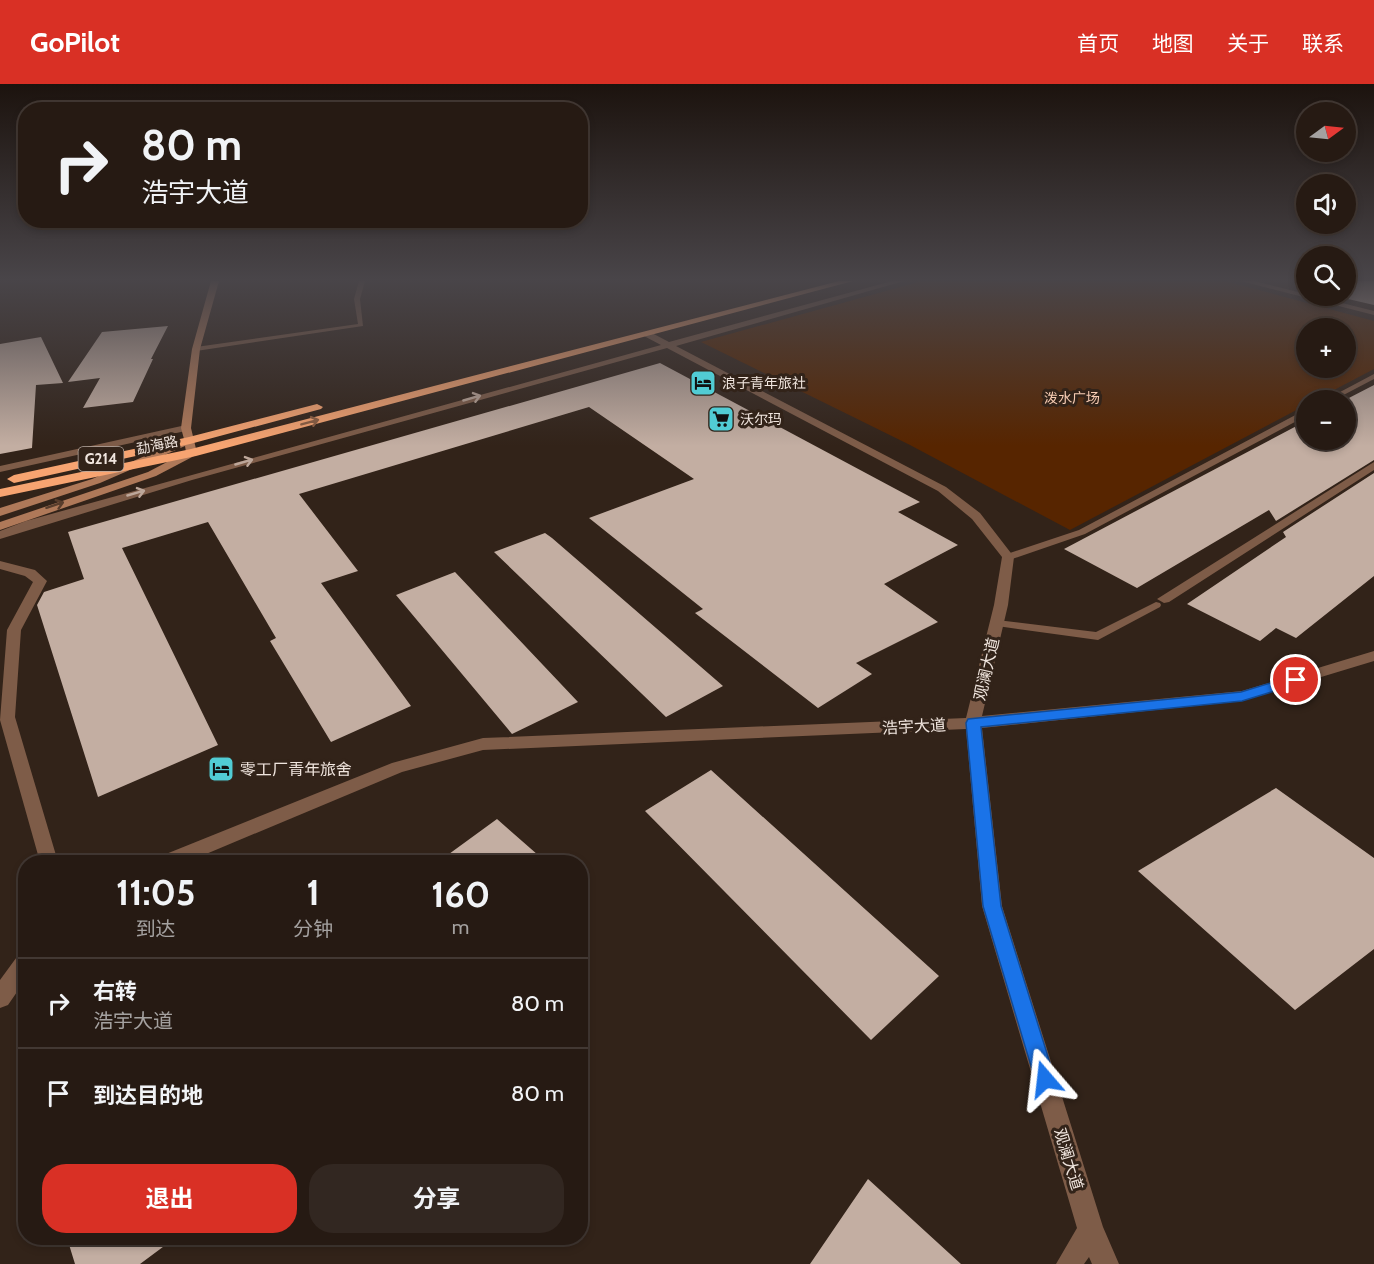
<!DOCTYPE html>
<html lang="zh">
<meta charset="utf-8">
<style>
:root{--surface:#261a13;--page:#322721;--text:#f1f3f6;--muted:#a4a1a0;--line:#423833;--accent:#d93025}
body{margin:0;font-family:Cabin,"Noto Sans SC",sans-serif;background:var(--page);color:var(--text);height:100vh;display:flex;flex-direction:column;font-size:22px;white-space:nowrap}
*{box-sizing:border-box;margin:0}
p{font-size:20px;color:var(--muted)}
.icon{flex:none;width:33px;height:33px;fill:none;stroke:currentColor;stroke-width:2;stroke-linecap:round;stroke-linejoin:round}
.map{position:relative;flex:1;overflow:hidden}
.sheet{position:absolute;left:18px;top:771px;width:570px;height:390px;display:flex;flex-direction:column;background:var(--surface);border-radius:24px;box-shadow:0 3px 9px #0003,0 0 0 2px var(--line)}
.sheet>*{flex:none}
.banner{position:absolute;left:18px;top:18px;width:570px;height:126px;border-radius:24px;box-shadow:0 3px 9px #0003,0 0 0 2px var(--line);background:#261a13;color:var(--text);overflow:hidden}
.needle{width:39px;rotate:75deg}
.fabs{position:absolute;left:1296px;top:18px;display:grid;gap:12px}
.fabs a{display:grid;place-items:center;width:60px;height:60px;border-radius:50%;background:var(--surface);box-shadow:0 3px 9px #0003,0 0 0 2px var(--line);font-size:30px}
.pin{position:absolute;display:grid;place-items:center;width:51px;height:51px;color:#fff;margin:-26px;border:3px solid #fff;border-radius:50%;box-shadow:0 2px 6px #0007}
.me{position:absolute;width:66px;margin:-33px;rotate:343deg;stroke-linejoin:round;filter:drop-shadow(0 0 4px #0008)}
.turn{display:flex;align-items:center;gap:21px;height:126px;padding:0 24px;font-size:27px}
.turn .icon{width:78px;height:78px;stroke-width:2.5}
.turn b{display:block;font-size:42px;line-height:51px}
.eta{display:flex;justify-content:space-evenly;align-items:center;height:102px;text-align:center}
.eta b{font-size:36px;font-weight:700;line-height:42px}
.primary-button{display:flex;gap:12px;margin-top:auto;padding:12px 24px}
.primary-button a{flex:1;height:69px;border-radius:24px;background:var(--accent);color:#fff;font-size:24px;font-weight:700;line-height:69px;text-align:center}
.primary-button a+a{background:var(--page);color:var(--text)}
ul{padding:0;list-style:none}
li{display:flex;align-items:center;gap:18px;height:90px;padding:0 24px;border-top:2px solid var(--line)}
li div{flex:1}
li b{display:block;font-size:22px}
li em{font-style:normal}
header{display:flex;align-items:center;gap:36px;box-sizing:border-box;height:84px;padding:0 30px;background:var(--accent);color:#fff}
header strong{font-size:28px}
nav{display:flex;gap:33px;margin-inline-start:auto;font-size:21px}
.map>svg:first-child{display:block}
.green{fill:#572500;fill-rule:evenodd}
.building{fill:#c3aea2}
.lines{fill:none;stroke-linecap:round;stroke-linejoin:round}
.lane{fill:#7e5c48;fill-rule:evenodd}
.street{fill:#7e5c48;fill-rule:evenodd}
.secondary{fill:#af7959;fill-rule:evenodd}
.highway{fill:#f7a471;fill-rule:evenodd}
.oneway{stroke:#bda79a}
.oneway2{stroke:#8b5d41}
.oneway3{stroke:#583d2c}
.route{fill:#1a73e8;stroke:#114b97;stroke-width:1.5}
.labels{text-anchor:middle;stroke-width:6;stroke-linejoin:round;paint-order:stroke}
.far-poi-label{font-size:14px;fill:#f0e5de;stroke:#322319;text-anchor:start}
.far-park-label{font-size:14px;fill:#f7ccb3;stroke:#322319}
.far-street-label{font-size:14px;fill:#f0e5de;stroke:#322319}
.shield{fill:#322319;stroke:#b7aba3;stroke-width:1.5}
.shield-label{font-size:15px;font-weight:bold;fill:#f0e5de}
.street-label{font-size:16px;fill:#f0e5de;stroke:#322319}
.poi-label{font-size:16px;fill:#f0e5de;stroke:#322319;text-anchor:start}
</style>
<header>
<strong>GoPilot</strong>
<nav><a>首页</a><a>地图</a><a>关于</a><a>联系</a></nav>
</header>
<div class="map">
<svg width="1374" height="1180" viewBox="0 0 1374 1180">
<rect width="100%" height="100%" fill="#322319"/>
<path class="green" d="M922,197H1225L1374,237V285L1315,316H1306V321L1070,446L910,361L701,258ZM1306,244H1346V284H1306Z"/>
<path class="building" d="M1346,197H1374V221L1335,212H1346Z
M168,242L151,275H153L133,318L83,324L100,294L68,298L102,248Z
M41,253L63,299L36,301L32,364L0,370V260Z
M660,279L920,418L898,428L958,461L884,500L938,538L856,579L872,590L818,624L695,529L703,525L589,434L694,395L589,323L299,410L358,487L321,499L411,622L331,658L270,557L276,554L208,438L122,464L218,661L98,713L37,521L44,508L84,495L68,448Z
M1374,301V376L1276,437L1269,426L1137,504L1064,465L1306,337V356H1346L1345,316Z
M1374,389V492L1296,554L1276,544L1260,557L1187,520L1286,453L1283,448Z
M545,449L552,454L723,602L666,633L494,468Z
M455,488L578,618L512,650L396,511Z
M711,686L939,892L871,956L645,727Z
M1276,704L1374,774V865L1295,926L1138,787Z
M497,735L546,778H438Z
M868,1095L961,1180H810Z
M67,1154H175L140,1180H75Z"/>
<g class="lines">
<path class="lane" d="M359,197H365L360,215L363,242L196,267L193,265L196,263L358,240L354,215Z
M1374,290V295L1334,316H1325Z
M1303,327H1306V332L1085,450L1012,475H1004L1003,473L1004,471L1079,446Z
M1156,518L1160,519L1161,521L1160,523L1098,556L997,542L991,539L997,536L1096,548Z"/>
<path class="street" d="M892,197H904L676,262L946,403L980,429L1014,473L1008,521L982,632L1242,607L1374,567V577L1242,617L982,644L1002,822L1103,1143L1119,1180H1092L1089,1173L1084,1180H1056L1077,1144L982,822L966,645L483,666L402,688L187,778H159L161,772L392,679L483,654L966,634L994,521L1002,473L972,435L938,407L667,264L192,396L0,455V447L26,437L661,261L644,252V248H650L669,258Z
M1241,197H1254L1374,227V231Z
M186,341L191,344L190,346L0,388V382Z
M1374,378V386L1169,518L1164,519L1157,515Z
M0,477L35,486L47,497L21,546L15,633L58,778H40L0,636L7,546L33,498L25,492L0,485Z
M26,868V895L8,921L0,924V896L19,870Z"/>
<path class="secondary" d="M211,197H219L200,265L191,344L197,369L196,371L156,392L0,446V438L148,388L186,368L185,362L100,399L0,432V424L92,395L184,355L181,344L192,265Z"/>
<path class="highway" d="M839,197H853L196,372L0,413V405L191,365Z
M317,320L323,323L321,325L190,360L14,399L7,395L14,391L189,353Z"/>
</g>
<defs><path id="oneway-shaft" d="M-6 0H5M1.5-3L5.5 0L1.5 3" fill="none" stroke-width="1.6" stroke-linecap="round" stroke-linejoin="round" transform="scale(1.5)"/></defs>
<g class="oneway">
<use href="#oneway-shaft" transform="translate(472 314) rotate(-16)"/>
<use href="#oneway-shaft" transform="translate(244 378) rotate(-16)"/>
<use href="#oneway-shaft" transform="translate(136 409) rotate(-16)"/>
</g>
<use class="oneway2" href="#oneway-shaft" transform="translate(310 338) rotate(-15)"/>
<use class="oneway3" href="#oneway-shaft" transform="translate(55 421) rotate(-18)"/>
<linearGradient id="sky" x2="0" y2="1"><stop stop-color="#1c130e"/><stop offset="0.54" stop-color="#494549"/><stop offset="1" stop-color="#494549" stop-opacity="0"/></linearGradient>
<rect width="1374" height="362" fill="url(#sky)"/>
<path class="route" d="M1296,591L1301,592L1303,596L1301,599L1242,617L981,643L1001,822L1055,995L1052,1002L1045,1005L1037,1002L983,822L966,639L968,635L1241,608Z"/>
<defs>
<g id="hotel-square" transform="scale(1.35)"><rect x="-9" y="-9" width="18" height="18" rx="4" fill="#51ccd4" stroke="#322319"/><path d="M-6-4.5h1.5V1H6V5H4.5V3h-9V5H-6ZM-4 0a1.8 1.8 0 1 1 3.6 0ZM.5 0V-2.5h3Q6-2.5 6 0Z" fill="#111"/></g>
<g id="supermarket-square" transform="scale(1.35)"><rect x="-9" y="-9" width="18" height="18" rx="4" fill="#51ccd4" stroke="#322319"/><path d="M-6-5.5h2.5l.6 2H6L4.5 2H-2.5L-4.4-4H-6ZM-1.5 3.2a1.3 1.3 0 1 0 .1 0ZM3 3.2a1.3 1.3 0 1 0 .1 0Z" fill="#111"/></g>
</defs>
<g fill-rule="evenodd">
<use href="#hotel-square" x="703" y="299"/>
<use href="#supermarket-square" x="721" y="335"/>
<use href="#hotel-square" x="221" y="685"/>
</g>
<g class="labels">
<g class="far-poi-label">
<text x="722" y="304">浪子青年旅社</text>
<text x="740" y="340">沃尔玛</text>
</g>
<g class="far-park-label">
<text x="1072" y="319">泼水广场</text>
</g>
<g class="far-street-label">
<text transform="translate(157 361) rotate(-12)" y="5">勐海路</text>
</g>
<rect class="shield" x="78.5" y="363" width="45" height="24" rx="4.5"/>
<g class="shield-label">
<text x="101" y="380">G214</text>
</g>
<g class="street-label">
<text transform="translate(986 585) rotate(-77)" y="6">观澜大道</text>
<text transform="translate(914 642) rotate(-3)" y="6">浩宇大道</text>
<text transform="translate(1069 1075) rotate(73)" y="6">观澜大道</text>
</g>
<g class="poi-label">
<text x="240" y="691">零工厂青年旅舍</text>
</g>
</g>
</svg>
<div class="fabs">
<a><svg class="needle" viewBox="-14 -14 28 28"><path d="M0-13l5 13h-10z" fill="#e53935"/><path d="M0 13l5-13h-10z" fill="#a4a1a0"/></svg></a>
<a><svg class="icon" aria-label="sound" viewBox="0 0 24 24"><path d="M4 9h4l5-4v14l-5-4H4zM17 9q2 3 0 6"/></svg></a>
<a><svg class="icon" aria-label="search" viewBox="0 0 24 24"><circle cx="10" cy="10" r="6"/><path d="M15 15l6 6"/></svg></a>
<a>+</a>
<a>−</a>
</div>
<div class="pin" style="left:1296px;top:596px;background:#d93025"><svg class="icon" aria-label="arrive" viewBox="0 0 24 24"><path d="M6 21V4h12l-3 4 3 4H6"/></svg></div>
<svg class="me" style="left:1045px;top:995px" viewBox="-20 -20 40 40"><path d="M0-17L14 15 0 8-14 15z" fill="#1a73e8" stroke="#fff" stroke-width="4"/></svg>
<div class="banner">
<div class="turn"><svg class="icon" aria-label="right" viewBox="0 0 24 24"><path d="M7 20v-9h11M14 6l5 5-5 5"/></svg><div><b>80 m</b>浩宇大道</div></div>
</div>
<section class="sheet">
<div class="eta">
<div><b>11:05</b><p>到达</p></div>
<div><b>1</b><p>分钟</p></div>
<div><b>160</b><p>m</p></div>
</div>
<ul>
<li><svg class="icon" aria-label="right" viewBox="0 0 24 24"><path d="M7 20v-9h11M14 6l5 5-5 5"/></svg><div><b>右转</b><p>浩宇大道</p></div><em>80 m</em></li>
<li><svg class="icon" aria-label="arrive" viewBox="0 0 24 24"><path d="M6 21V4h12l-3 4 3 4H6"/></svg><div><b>到达目的地</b></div><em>80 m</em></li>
</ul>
<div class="primary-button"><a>退出</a><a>分享</a></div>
</section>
</div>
